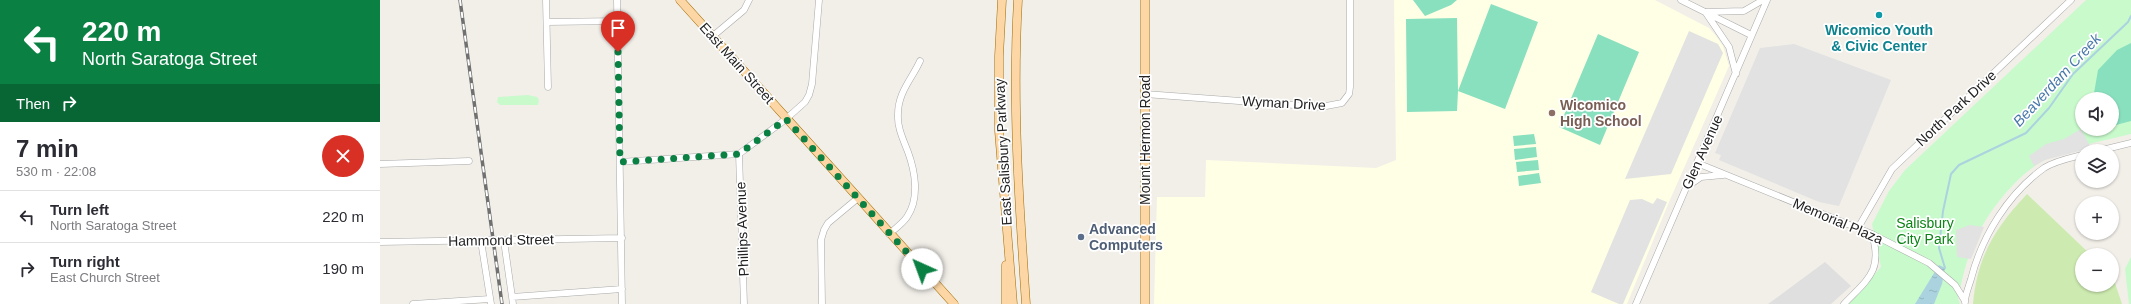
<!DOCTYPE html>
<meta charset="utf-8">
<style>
:root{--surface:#fff;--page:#f2f2f3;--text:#2b2b33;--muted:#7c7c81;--line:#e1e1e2}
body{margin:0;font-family:Helvetica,sans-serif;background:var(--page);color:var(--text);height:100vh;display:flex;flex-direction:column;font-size:15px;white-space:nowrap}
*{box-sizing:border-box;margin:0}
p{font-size:13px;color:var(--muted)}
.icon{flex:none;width:22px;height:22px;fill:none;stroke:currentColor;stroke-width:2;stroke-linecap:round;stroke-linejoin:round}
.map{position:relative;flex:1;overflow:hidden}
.drawer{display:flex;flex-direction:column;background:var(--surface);width:380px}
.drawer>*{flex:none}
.hud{background:#0b8043;color:#fff;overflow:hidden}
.fabs{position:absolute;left:1695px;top:92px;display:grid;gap:8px}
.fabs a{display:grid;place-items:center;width:44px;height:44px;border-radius:50%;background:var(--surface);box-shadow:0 1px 3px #0004;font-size:20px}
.pin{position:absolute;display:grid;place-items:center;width:34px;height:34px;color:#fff;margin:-41px -17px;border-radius:50% 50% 50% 0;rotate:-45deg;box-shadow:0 0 4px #0007}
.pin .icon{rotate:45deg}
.me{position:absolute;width:44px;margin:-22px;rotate:317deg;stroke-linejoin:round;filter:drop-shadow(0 0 3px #0008)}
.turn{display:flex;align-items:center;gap:14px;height:84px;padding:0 16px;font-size:18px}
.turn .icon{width:52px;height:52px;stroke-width:2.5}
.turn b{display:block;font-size:28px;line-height:34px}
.then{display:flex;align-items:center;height:38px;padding:0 16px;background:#0003;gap:8px;font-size:15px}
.round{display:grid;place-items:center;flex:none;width:42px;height:42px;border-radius:21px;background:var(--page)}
.summary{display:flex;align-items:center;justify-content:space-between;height:68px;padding:0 16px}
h1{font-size:24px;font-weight:700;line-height:30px}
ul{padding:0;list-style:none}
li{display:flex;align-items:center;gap:12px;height:52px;padding:0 16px;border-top:1px solid var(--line)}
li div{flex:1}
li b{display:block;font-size:15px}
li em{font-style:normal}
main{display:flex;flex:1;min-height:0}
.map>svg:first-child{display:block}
.residential{fill:#e0dfdf}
.education{fill:#ffffe5}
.grass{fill:#cdebb0}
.park{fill:#c8facc;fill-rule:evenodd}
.pitch{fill:#88e0be}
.parking{fill:#e2e2e2}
.water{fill:url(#water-ripples)}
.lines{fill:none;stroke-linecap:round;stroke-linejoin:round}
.stream{stroke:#aad3df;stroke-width:2}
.minor-casing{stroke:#a9a9a9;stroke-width:7}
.major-casing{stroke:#a06b00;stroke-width:9}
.minor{stroke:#fff;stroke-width:6}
.major{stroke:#fcd6a4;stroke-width:8}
.rail-casing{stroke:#707070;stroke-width:3.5}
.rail{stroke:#fff;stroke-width:2;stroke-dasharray:6;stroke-linecap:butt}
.route{stroke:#0b8043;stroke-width:7;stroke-dasharray:0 12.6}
.culture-dot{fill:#0f9aa8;stroke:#fff;stroke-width:1.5}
.education-dot{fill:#8d6e63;stroke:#fff;stroke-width:1.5}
.service-dot{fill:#5c6f8a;stroke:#fff;stroke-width:1.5}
.labels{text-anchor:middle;stroke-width:3.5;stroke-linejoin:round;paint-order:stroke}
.culture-label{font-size:14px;font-weight:bold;fill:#0d838f;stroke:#fff}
.street-label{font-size:14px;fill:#222;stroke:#fff}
.education-label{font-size:14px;font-weight:bold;fill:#785e54;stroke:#fff;text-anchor:start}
.park-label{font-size:14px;fill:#0c8416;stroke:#fff}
.service-label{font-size:14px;font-weight:bold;fill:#4e5e75;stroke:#fff;text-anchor:start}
.water-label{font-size:15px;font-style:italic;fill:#4a7aab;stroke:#fff}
</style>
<main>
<section class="drawer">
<div class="hud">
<div class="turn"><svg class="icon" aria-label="left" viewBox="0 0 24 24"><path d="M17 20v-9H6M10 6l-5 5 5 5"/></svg><div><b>220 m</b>North Saratoga Street</div></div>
<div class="then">Then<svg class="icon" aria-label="right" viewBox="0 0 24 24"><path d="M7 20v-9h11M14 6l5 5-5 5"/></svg></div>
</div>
<div class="summary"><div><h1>7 min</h1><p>530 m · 22:08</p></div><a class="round" style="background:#d93025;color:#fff"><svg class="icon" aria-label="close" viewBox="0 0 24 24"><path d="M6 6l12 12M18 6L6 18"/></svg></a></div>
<ul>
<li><svg class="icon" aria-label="left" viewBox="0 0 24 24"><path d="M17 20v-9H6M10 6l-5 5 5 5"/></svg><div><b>Turn left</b><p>North Saratoga Street</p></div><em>220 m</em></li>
<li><svg class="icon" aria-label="right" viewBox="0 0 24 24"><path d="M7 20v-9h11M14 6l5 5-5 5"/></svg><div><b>Turn right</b><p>East Church Street</p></div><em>190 m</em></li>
</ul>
</section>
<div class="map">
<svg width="1751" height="304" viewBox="0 0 1751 304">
<defs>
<pattern id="water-ripples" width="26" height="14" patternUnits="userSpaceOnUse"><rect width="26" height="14" fill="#aad3df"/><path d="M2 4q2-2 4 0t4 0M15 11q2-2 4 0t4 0" fill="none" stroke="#92b5bf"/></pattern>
</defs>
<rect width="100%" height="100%" fill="#f2efe9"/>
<path class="residential" d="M1445,262L1471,286L1451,304H1388Z"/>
<path class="education" d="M1014,0H1275L1329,28L1336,36L1343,46L1349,66L1289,202L1247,304H774L777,197H825L826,160L996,168L1016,160Z"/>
<path class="grass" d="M1647,194L1711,255H1702V285H1732V279L1735,283L1742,304H1593C1597,257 1615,228 1647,194Z"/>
<path class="park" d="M1706,0H1751V134C1726,140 1699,145 1675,155C1642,167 1607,211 1594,243C1586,260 1582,280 1578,298L1580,304H1468L1501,267L1492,224L1509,191L1525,170ZM1702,99H1732V129H1702Z
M148,95L157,97L159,100L158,105H120L117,102L118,97Z
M1751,257V304H1749L1745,269Z"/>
<path class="pitch" d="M1033,0H1077L1071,5L1045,16Z
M1111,4L1158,22L1125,109L1078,91L1077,111L1027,112L1026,19L1077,18L1078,91Z
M1218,34L1259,52L1220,145L1179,127Z
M1751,43V121L1732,126V99H1713L1718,70L1737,50Z
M1154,134L1156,144L1134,146L1133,136Z
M1156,147L1157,157L1135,160L1134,149Z
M1158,160L1159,170L1137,172L1136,162Z
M1159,173L1161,183L1139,186L1138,176Z"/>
<path class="parking" d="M1309,31L1338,44L1343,53L1291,174L1245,179Z
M1414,44L1511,80L1459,206L1439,202L1339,160L1341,155L1335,153L1380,48Z
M1701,129L1711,148L1665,160L1654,166L1649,156L1666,144L1684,139Z
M1277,198L1287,202L1243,304H1239L1211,292L1250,200L1262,199L1273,204Z
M1590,225L1604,227L1591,259L1577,257L1576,230Z"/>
<path class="water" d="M1559,265L1565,268L1562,284L1554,304H1535Z"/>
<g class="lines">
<path class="stream" d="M1565,268L1559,248L1563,211L1571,174L1579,165L1646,133L1669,108L1693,74L1748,22L1751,16"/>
<g class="minor-casing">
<path id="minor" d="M166,0L168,87
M237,0L242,304
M1301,0L1371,35
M1326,12L1364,11L1383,0
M1326,13L1349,47L1356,74
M167,22L238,21
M333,36L364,10L369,0
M765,94L941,107L962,103L969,94L970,87V0
M1718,151L1751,143
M359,154L364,304
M240,162L359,154L406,119L425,102L429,95L432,84L439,0
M1317,163L1492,234L1549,263L1575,285L1585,301
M0,164L89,161
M1308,186L1321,177L1343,175
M1478,228L1512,169L1691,0
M509,234C515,229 523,223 527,217C540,198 535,171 528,152C523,139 517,127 518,114C518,92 532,79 540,61
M101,241L111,304
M124,241L133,304
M0,242L242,238
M132,297L242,289
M1585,302C1585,295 1589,286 1591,279C1602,236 1628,194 1664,168C1675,161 1690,158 1702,155
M33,304L110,299
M442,304L441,240L444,230L448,223L478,198
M1256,304L1387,0
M1464,304C1488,279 1503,271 1492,234"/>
</g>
<g class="major-casing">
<path id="major" d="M300,0L574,304
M622,0L619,56V131L633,304
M638,0C632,102 639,203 646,304
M626,304V265
M765,304V0"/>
</g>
<use href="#minor" class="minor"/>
<use href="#major" class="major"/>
<g class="rail-casing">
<path id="rail" d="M80,0L122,304"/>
</g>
<use href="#rail" class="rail"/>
</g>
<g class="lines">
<path class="route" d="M238,52L240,162L359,154L406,119L542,269"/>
</g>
<circle class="culture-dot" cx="1499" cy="15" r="4"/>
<circle class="education-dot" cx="1172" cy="113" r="4"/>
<circle class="service-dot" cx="701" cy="237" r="4"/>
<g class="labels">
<g class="culture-label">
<text x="1499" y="35">Wicomico Youth<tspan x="1499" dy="16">&amp; Civic Center</tspan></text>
</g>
<g class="street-label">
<text transform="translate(357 63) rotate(48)" y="5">East Main Street</text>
<text transform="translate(904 103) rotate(3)" y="5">Wyman Drive</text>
<text transform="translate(1576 108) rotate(-43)" y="5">North Park Drive</text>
<text transform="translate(765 140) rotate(-90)" y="5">Mount Hermon Road</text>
<text transform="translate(623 152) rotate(-93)" y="5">East Salisbury Parkway</text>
<text transform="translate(1322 152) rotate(-66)" y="5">Glen Avenue</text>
<text transform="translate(1458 221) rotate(23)" y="5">Memorial Plaza</text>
<text transform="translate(362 229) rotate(-92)" y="5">Phillips Avenue</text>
<text transform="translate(121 240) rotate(-1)" y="5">Hammond Street</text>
</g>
<g class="education-label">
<text x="1180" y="110">Wicomico<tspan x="1180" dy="16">High School</tspan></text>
</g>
<g class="park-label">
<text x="1545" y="228">Salisbury<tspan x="1545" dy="16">City Park</tspan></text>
</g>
<g class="service-label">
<text x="709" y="234">Advanced<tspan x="709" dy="16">Computers</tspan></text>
</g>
<g class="water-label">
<text transform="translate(1677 80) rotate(-47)" y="5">Beaverdam Creek</text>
</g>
</g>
</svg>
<div class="fabs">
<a><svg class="icon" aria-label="sound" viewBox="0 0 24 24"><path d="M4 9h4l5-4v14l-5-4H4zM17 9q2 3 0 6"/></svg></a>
<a><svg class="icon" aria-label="layers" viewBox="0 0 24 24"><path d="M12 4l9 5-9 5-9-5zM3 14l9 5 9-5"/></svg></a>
<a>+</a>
<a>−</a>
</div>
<div class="pin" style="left:238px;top:52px;background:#d93025"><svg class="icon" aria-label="arrive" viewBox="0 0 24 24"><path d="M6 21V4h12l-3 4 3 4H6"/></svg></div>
<svg class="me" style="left:542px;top:269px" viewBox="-20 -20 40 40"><circle r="19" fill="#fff"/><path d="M0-13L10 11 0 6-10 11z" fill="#0b8043"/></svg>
</div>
</main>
